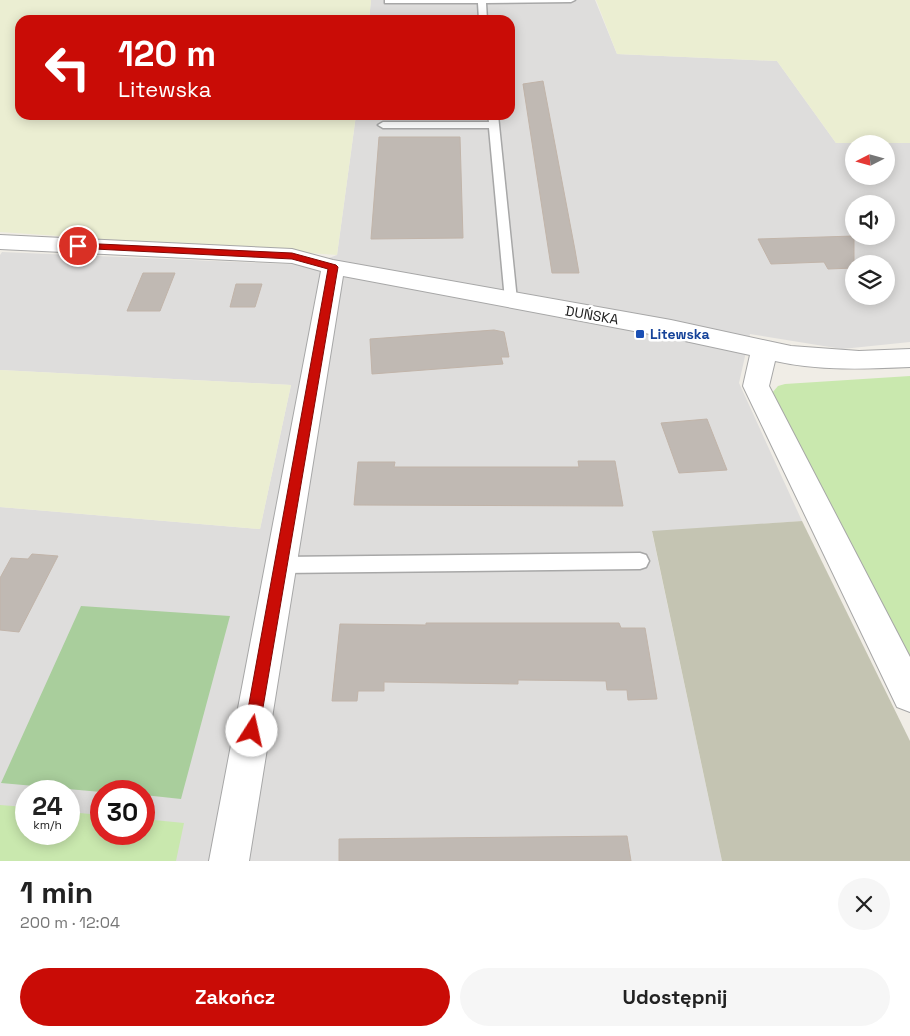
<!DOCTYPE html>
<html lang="pl">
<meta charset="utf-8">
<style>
:root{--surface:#fff;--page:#f6f6f6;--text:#222;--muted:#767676;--accent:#c90c06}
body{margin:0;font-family:"Space Grotesk",sans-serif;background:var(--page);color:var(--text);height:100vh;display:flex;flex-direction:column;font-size:19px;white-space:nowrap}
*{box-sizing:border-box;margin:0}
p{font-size:16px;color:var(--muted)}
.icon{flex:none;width:28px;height:28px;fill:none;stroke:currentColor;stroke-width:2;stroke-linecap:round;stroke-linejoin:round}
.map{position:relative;height:861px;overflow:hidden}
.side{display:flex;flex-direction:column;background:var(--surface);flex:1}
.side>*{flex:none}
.banner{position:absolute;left:15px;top:15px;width:500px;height:105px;border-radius:15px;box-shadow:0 2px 12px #0003;background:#c90c06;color:#fff;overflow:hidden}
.needle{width:32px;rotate:264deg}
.tools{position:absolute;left:845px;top:135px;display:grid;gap:10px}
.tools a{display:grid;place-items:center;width:50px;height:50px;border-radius:50%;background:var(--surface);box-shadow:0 2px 12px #0003;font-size:25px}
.speed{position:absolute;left:15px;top:780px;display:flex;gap:10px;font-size:25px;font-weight:700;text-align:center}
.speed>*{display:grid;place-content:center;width:65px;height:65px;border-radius:50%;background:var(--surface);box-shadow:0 2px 12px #0003;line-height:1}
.speed small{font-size:12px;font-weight:400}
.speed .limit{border:8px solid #d22;background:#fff;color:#111}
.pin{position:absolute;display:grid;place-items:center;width:42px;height:42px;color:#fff;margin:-21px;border:2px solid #fff;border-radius:50%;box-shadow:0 1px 5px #0007}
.me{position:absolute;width:55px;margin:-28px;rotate:10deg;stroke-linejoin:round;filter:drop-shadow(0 0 4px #0008)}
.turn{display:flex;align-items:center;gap:18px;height:105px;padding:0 20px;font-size:22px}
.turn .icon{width:65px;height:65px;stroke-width:2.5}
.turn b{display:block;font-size:35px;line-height:42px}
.round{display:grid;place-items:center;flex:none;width:52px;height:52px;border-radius:26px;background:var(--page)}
.headline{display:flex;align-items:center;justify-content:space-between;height:85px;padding:0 20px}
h1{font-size:30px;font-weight:700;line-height:38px}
.cta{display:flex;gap:10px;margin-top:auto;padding:10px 20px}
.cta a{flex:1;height:58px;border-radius:30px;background:var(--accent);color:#fff;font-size:20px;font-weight:700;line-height:58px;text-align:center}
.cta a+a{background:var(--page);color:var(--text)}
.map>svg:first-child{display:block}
.residential{fill:#dedddc;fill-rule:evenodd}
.construction{fill:#c4c4b2}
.farmland{fill:#ebeed2}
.grass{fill:#c9e8ae}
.forest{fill:#a9ce9c}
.building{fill:#c0b9b3;stroke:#c1b4a9}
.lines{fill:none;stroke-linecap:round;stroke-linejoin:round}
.lane-casing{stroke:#a7a7a7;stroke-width:3}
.street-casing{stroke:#a7a7a7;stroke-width:2}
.lane{fill:#fff;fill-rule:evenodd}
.street{fill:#fff;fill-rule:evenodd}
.route{fill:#c90c06;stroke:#830804}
.transit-dot{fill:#1a4fb4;stroke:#fff;stroke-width:2}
.labels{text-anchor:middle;stroke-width:5;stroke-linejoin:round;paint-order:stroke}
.street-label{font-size:14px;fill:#202020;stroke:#fff}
.transit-label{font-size:14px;font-weight:bold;fill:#164399;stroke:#fff;text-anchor:start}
</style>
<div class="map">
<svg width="910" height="861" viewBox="0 0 910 861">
<rect width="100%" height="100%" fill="#f0ede6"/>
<path class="residential" d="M371,0H595L617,54L777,61L836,143H910V342L842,349L750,334L739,383L802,521L652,532L722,861H0V507L260,529L291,385L0,370V255L2,252L310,265L337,255L356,115H510V20H369ZM854,144H886V176H854ZM854,204H886V236H854ZM854,264H886V296H854ZM26,791H69V834H26ZM101,791H144V834H101Z"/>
<path class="construction" d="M802,521L910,741V861H722L652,531Z"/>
<path class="farmland" d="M0,0H371L369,20H20V115H356L337,255L0,232Z
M596,0H910V143H836L777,61L617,54Z
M0,370L291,385L260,529L0,507Z"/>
<path class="grass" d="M910,376V673L772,393L778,386L785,384Z
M0,805L26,807V834H69V812L101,815V834H144V819L184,823L176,861H0Z"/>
<path class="forest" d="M81,606L230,616L181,799L144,795V791L101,792L1,783Z"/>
<path class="building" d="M543,81L575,250L579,273H552L523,84Z
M379,137H460L463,238L371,239Z
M854,236V268L828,269L824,262L771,264L758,239Z
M143,273H175L160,311H127Z
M236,284H262L255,307H230Z
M494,330L504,332L509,357H501L503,364L372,374L370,339Z
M707,419L727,470L679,473L661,423Z
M578,461H615L623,506L354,505L358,462H395L394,467H579Z
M32,554L58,556L19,632L0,630V578L11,558L28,559Z
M426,623H619L621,628H645L657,699L628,700L627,690H607L606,681L518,680V684L384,682V691H358L357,701H332L340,624L426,625Z
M627,836L631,861H339V839Z"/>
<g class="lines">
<g class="lane-casing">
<path id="lane" d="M385,0H575L571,2L486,3L487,20H479L478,3H385Z
M488,115H498L517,300L516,303H506L505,300L489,128H383L378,125L383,122H489Z
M640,553L646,555L649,561L646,567L640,569L281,573L275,571L272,565L275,559L281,557Z"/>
</g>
<g class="street-casing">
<path id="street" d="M0,235L292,249L333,260L671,320L791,346L859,351L910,349V367C865,369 819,371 775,361L769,386L910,657V712L897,707L743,386L750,355L671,338L343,276L249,861H209L321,271L292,263L0,249Z"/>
</g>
<use href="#lane" class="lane"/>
<use href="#street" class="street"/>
</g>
<path class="route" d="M78,243L292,253L336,265L338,267L259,731L257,737L252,739L246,737L244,731L328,269L292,259L75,248L73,246Z"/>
<rect class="transit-dot" x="635" y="329" width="10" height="10" rx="2.5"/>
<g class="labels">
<g class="street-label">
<text transform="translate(592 315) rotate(10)" y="5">DUŃSKA</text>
</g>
<g class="transit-label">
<text x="650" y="339">Litewska</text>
</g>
</g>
</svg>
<div class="tools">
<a><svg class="needle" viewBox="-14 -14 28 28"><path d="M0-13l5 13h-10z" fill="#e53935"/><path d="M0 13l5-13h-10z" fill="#767676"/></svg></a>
<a><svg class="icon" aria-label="sound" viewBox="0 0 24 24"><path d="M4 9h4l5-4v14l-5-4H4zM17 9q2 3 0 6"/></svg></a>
<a><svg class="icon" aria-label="layers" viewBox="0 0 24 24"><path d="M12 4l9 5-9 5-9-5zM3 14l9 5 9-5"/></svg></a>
</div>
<div class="speed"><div>24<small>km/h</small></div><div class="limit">30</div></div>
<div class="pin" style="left:78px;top:246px;background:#d93025"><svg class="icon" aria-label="arrive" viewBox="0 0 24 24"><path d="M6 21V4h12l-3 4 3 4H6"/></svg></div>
<svg class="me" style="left:252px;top:731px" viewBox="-20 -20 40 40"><circle r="19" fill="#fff"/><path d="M0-13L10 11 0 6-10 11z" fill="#c90c06"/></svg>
<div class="banner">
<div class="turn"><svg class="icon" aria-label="left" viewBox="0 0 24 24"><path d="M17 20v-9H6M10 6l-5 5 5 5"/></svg><div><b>120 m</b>Litewska</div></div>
</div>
</div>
<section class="side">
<div class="headline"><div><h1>1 min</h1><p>200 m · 12:04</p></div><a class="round"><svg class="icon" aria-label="close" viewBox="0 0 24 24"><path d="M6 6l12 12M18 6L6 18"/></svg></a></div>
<div class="cta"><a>Zakończ</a><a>Udostępnij</a></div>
</section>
